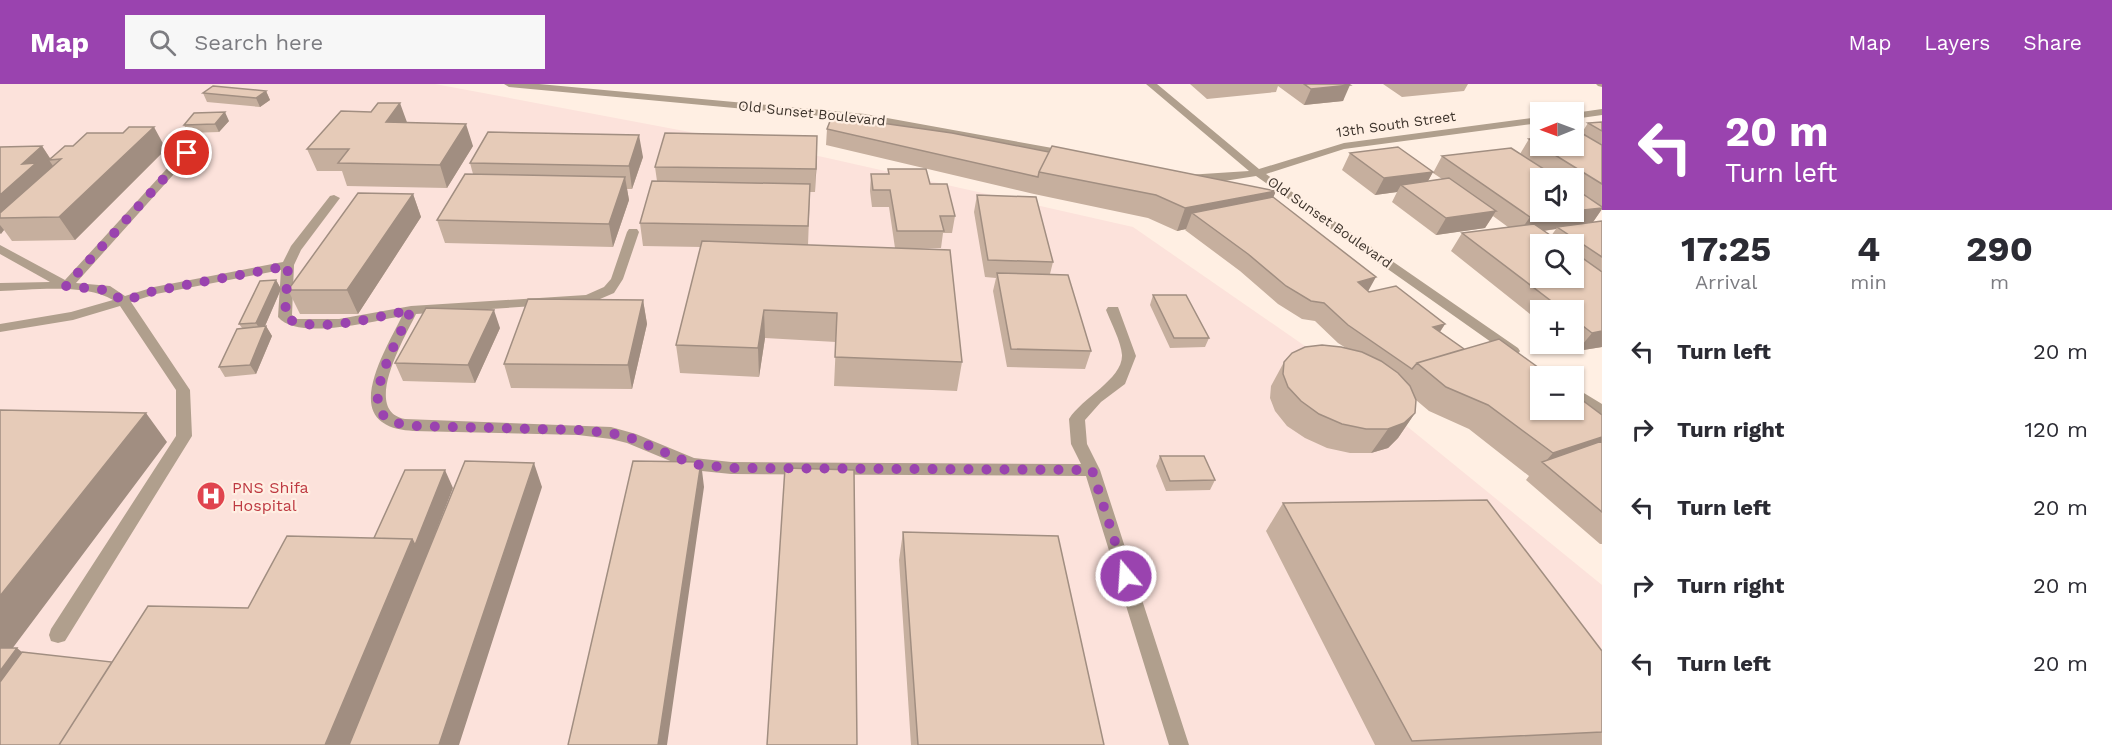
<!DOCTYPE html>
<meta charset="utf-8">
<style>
:root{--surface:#fff;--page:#f7f7f7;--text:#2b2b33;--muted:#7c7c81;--accent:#9a43af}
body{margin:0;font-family:"Work Sans",sans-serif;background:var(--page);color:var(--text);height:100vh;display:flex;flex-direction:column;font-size:22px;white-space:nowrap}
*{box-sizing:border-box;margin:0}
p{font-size:20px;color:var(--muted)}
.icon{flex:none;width:33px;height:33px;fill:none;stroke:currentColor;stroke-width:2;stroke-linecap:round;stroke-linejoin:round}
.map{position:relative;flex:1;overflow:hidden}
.details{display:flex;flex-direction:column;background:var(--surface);width:510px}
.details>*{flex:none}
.banner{background:#9a43af;color:#fff;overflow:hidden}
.needle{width:39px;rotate:269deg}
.buttons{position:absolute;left:1530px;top:18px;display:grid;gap:12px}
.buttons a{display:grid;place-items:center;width:54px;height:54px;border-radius:0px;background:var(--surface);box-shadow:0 2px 4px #0004;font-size:30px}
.pin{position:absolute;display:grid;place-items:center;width:51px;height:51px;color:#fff;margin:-26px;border:3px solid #fff;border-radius:50%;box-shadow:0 2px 6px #0007}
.me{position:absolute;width:66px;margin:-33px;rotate:342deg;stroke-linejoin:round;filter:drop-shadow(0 0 4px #0008)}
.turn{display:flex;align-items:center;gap:21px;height:126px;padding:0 24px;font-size:27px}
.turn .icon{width:78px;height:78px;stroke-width:2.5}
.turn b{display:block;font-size:42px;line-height:51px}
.eta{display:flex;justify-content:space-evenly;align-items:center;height:102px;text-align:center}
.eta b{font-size:36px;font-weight:700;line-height:42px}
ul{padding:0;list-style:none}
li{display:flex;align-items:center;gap:18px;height:78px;padding:0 24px}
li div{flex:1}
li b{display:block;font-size:22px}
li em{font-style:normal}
header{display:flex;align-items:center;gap:36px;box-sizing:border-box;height:84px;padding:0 30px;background:var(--accent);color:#fff}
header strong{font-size:28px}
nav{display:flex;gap:33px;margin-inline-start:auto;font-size:21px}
.search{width:420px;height:54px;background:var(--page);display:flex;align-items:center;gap:15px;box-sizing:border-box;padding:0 21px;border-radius:0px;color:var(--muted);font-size:22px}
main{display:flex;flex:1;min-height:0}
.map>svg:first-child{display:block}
.medical{fill:#fce2db}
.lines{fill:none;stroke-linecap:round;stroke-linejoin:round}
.minor{fill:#b09f8d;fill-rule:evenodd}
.wall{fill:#c6af9e;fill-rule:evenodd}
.shaded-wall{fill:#a18e81}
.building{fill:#e6cbb8;stroke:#a18e81;stroke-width:1.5}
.route{stroke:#9a43af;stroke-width:10;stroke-dasharray:0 18}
.labels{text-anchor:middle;stroke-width:4.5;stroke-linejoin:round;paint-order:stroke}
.far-street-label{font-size:14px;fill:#3e342c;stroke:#ffefe3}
.health-label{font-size:16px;fill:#be3a42;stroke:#ffefe3;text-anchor:start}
</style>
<header>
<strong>Map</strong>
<div class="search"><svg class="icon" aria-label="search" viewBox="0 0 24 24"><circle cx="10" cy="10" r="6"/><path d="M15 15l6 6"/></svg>Search here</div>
<nav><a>Map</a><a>Layers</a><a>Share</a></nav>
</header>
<main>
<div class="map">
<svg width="1602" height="661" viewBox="0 0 1602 661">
<rect width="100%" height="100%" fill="#ffefe3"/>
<path class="medical" d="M0,0H435L823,73L1133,143L1328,278L1602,501V661H0Z"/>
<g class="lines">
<path class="minor" d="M504,0H539L865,30L1069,67L1074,70L1069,73L865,36L509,3Z
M1146,0H1157L1259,85L1344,59L1540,33V39L1344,65L1266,90L1518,264L1520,267L1518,270H1508L1256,92L1224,97L1183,96L1182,94L1187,91L1249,87Z
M1596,0H1602V3L1598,2Z
M1602,25V31L1574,35V29Z
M187,66L191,67V71L76,199L110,202L125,212L154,203L283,178L291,162L330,112L334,111L340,114L301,166L294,181L292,231L297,235H339L411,222L586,211L604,203L611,195L627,148L629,145H637L639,148L623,195L614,209L593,218L416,230C405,253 361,327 405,335L611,343L636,350L694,374L731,378L1081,380L1071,360L1069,335C1082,314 1123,295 1122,271C1121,257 1111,239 1106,226L1108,223H1118L1136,272L1125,300L1101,318L1085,336L1087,360L1100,386L1189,661H1169L1086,392L731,390L692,386L627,359L611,355L578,351L413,347C403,346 391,345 382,338C352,317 391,256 402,232C374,237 298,257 278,233L281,186L156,210L131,218L190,306L192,352L65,557L58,559L51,557L49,551L51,545L176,352V306L120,222L73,236L0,248V240L71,228L113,216C86,199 31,206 0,207V199L50,198L0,170V161L65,196L183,67Z
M1574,303L1602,320V332L1574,315Z"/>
</g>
<path class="wall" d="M1190,0H1348L1343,17L1304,21L1278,2L1276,8L1207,15Z
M1383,0H1468L1464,7L1402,13Z
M266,7L270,16L260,23L207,18L203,9Z
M229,37L219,48L188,49L184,41Z
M407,38L473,62L447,104L347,102L342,87H317L307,65Z
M1602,38V125L1593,138L1602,137V263L1577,267L1568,260H1574V226H1540V238L1451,167L1462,149L1508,143L1493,132L1485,144L1436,151L1392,118L1397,108L1375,111L1342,86L1350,69L1433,88L1428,97L1442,95L1433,89L1442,72L1520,70L1529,55L1581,50L1588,39ZM1540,94H1574V128ZM1556,145L1551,152L1544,147ZM1540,160H1574V194Z
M827,45L1049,68L1276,107L1273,113L1368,207L1445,240L1440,248L1464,265L1602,331V460H1600L1526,396L1529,392L1469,345L1429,327L1416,316L1415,329L1398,354L1388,364L1371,369H1350L1327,364L1305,354L1287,342L1275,327L1270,314L1271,302L1284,278L1346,264L1338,259L1315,237L1302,235L1278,220L1240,187L1185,146L1186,145L1177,147L1148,134L1034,110L826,61Z
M42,62L50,74L73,62L166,65L75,156L12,157L4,146L0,150V63Z
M643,73L632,105H627L629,116L613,163L445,159L437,136L473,90L470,79Z
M817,74L815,108H810L808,161L895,164L889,123H872L870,107L871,90H888V85L930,100L955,132L952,149H943L941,164L907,165L962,278L957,307L834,302L836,258L765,254L759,293L680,289L676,261L701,163L643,162L640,139L657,97L655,83Z
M413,110L421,133L358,230H300L288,206Z
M977,111L1053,178L1050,190L1091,267L1085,285L1007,283L993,207L996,194L985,193L974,128Z
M276,196L281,205L265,242H266L272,252L256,290L225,293L219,283L242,244L239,240Z
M1153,211L1209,254L1205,263L1170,264L1150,221Z
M643,216L647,240L632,305L511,304L504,280Z
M500,244L475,299L403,297L395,279Z
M1160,372L1215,396L1210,406L1166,407L1156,382Z
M1283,419L1602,567V661H1375L1266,447Z
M903,448L1104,661H911L899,476Z"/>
<path class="shaded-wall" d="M1350,1L1343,17L1304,21L1311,5Z
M266,7L270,16L260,23L256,14Z
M400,19L408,41L386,38Z
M225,28L229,37L219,48L215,40Z
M466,40L473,62L447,104L440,81Z
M154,43L166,65L75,156L59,133Z
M639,51L643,73L632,105L629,82Z
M817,52V74L815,108L816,85Z
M42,62L51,76H49L55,85L0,134V111L22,80Z
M1433,88L1424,104L1401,101L1397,108L1375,111L1384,94Z
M625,93L629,116L613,163L609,140Z
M1276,107L1266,130L1192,129L1186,145L1177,147L1185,124Z
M413,110L421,133L358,230L347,206Z
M1602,124V125L1591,141L1557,143L1556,145L1518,150L1530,133Z
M1496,127L1485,144L1436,151L1446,134Z
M0,141L4,146L1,150L0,149Z
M1376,193L1366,211L1358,198Z
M276,196L281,205L262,249L256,239Z
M643,216L647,240L632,305L628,281Z
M494,226L500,244L475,299L468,281Z
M764,226L765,254L759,293L758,264Z
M1445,240L1433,258V243Z
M266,242L272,252L256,290L250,281Z
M1602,247V263L1577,267L1592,249Z
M146,329L167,358L0,581V512Z
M1415,329L1398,354L1388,364L1371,369L1388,345Z
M1602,353V367L1544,379L1553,369Z
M701,378L704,403L667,661H658Z
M534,379L542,403L459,661H439Z
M445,386L453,404L424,478L356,661H325L412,455Z
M17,564L49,590L0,661V587Z"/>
<path class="building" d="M1304,0H1348L1350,1L1311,5Z
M213,2L266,7L256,14L203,9Z
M378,19H400L386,38L466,40L440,81L338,79L349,65H307L341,27L371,28Z
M225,28L215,40L184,41L194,29Z
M832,32L952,49L1049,68L1039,88L1038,93L827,45Z
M1602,38V47L1588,39Z
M129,43H154L59,133L0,134V129L61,75L49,76L65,62H73L87,49H123Z
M488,48L639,51L629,82L470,79Z
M665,49L817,52L816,85L655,83Z
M1583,50L1602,61V100L1529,55L1540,54V62H1574V51Z
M42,62L22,80L36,79L0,111V63Z
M1052,62L1276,107L1185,124L1156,111L1039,88Z
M1398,63L1433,88L1384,94L1350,69Z
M1511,64L1558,94H1540V128H1572L1530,133L1442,72Z
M888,85H926L930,100H947L955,132H940L944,147H897L890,106H873L871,90H889Z
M465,90L625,93L609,140L437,136Z
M1449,94L1496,127L1446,134L1401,101Z
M652,97L810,100L808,142L640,139Z
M1574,104L1602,123V124L1574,127Z
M358,109L413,110L347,206H288Z
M977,111L1036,113L1053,178L988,176Z
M1273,113L1376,193L1358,198L1369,208L1396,202L1445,240L1433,243L1464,265L1417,279L1412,285L1348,241L1324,219L1311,217L1286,202L1248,170L1192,129Z
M1602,137V173L1557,143Z
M1534,140L1563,160H1540V194H1574V168L1602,188V247L1592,249L1574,235V226H1563L1462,149Z
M702,157L950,166L962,278L835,273L837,229L764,226L758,264L676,261Z
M997,189L1068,191L1091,267L1011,265Z
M276,196L256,239L239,240L260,197Z
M1153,211H1186L1209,254H1174Z
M528,215L643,216L628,281L504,280Z
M426,224L494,226L468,281L395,279Z
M266,242L250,281L219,283L237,245Z
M1499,255L1550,292H1540V326H1574V310L1602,331V353L1553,369L1488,321L1446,303L1417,279Z
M1322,261L1341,263L1362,268L1381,277L1398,289L1410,302L1416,316L1415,329L1404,339L1388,345H1366L1342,340L1319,330L1301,317L1288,303L1283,290L1284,278L1292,269L1305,263Z
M0,326L146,329L0,512Z
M1602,357V428L1542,378Z
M1160,372H1204L1215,396L1170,397Z
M465,377L534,379L439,661H349Z
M633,377L701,378L658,661H568Z
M785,384L854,386L857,661H767Z
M405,386H445L415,461L412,455L374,454Z
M1487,416L1602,567V648L1412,657L1283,419Z
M903,448L1058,452L1104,661H918Z
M287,452L412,455L325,661H59L148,522L248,524Z
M0,564H17L0,587Z
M22,568L112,578L59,661H0V598Z"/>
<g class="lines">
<path class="route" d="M187,69L66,202L105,206L124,217L154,207L288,182L285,233C313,252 380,232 411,226C402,248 364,311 383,331C391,340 403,340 414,342L578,346L611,349L631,354L692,380L730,384L1092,386L1126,492"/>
</g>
<defs>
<g id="hospital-disc" transform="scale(1.5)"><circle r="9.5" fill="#e0444e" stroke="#ffefe3"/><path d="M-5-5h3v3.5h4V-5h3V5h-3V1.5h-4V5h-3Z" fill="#fff"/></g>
</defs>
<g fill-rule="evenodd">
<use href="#hospital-disc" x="211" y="412"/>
</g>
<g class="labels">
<g class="far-street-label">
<text transform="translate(812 29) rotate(6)" y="5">Old Sunset Boulevard</text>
<text transform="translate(1396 40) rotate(-8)" y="5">13th South Street</text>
<text transform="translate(1330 138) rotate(35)" y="5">Old Sunset Boulevard</text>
</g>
<g class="health-label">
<text x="232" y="409">PNS Shifa<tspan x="232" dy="18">Hospital</tspan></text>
</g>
</g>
</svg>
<div class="buttons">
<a><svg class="needle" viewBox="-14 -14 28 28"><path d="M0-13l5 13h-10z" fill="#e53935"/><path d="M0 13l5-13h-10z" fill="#7c7c81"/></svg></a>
<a><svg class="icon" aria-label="sound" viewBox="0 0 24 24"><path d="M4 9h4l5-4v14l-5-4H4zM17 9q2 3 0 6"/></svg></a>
<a><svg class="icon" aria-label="search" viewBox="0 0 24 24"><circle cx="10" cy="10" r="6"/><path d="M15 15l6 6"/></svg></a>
<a>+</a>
<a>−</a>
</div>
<div class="pin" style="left:187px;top:69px;background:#d93025"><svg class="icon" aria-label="arrive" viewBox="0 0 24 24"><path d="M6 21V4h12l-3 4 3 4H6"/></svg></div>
<svg class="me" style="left:1126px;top:492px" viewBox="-20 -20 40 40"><circle r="17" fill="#9a43af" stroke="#fff" stroke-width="3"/><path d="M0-11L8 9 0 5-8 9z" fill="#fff"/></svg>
</div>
<section class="details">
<div class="banner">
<div class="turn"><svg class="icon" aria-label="left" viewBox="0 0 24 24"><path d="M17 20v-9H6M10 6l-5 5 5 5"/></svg><div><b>20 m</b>Turn left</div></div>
</div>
<div class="eta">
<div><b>17:25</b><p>Arrival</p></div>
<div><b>4</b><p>min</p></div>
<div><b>290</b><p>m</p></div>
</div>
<ul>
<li><svg class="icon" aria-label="left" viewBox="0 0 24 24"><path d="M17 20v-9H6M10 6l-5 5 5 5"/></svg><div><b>Turn left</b></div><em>20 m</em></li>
<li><svg class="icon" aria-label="right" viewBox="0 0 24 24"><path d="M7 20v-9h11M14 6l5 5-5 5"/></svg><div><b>Turn right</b></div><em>120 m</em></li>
<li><svg class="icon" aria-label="left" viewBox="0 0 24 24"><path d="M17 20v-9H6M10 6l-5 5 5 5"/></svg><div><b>Turn left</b></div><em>20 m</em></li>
<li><svg class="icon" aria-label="right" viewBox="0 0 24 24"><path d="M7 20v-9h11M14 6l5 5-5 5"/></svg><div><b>Turn right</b></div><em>20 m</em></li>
<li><svg class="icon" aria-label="left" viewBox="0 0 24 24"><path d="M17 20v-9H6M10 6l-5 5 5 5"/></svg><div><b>Turn left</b></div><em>20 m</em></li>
</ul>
</section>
</main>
